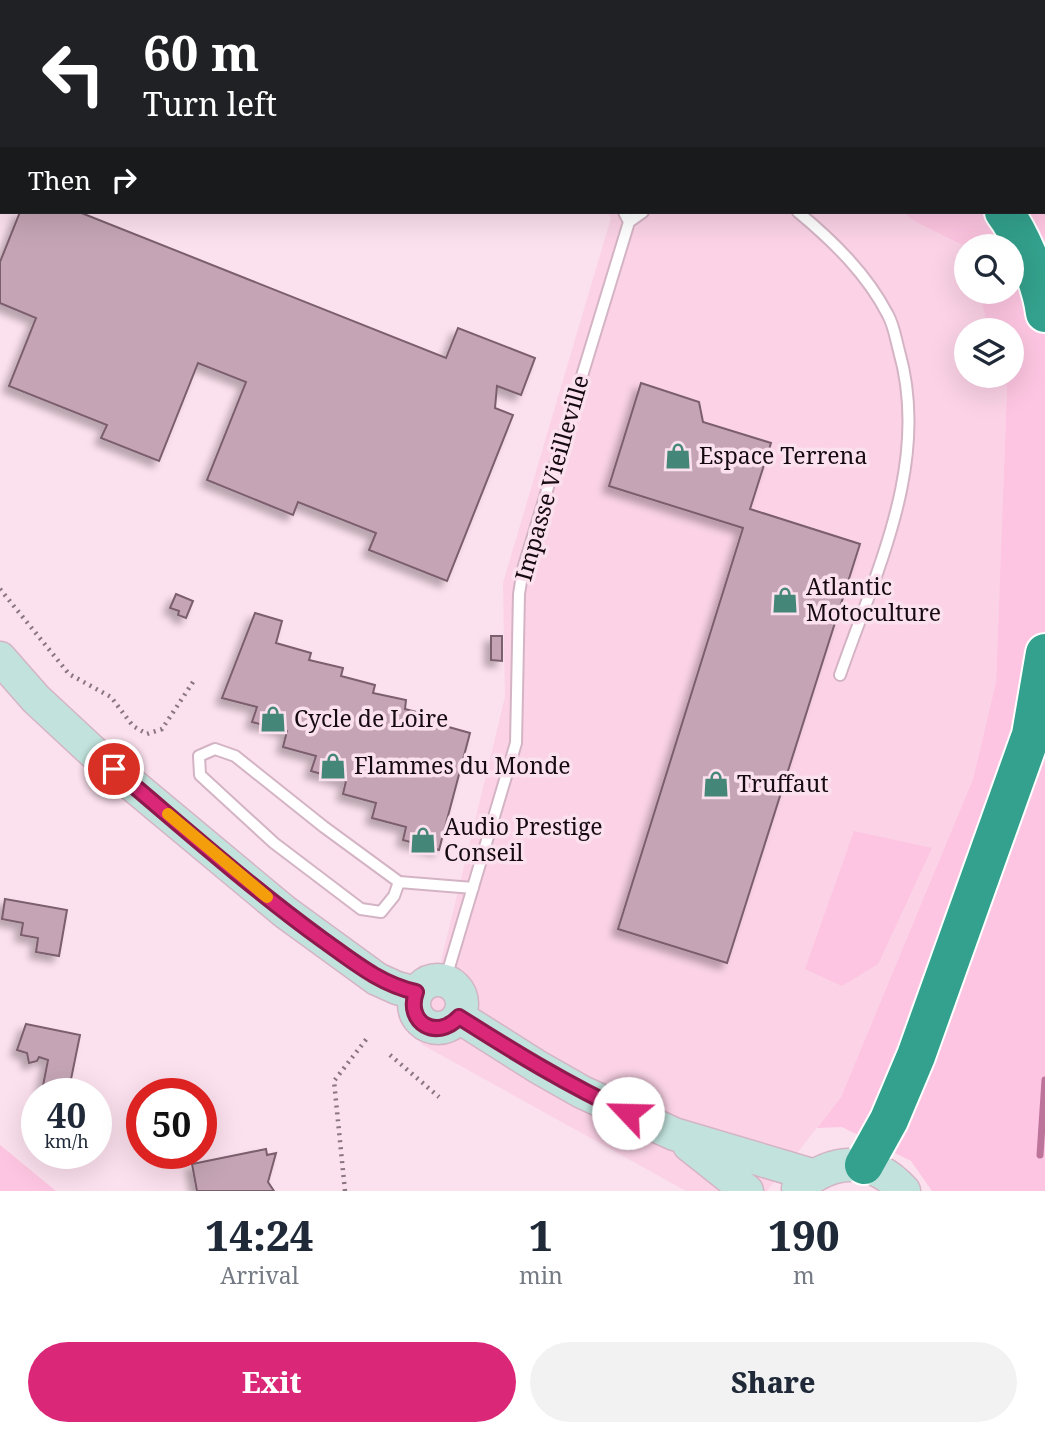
<!DOCTYPE html>
<style>
:root{--surface:#fff;--page:#f2f2f3;--text:#1f2937;--muted:#747a83;--accent:#db2777}
body{margin:0;font-family:"Noto Serif",serif;background:var(--page);color:var(--text);height:100vh;display:flex;flex-direction:column;font-size:26px;white-space:nowrap}
*{box-sizing:border-box;margin:0}
p{font-size:23px;color:var(--muted)}
.icon{flex:none;width:38px;height:38px;fill:none;stroke:currentColor;stroke-width:2;stroke-linecap:round;stroke-linejoin:round}
.map{position:relative;height:1191px;overflow:hidden}
.side{display:flex;flex-direction:column;background:var(--surface);flex:1}
.side>*{flex:none}
.banner{position:absolute;left:0px;top:0px;width:1046px;height:214px;box-shadow:0 7px 28px #0002;background:#202124;color:#fff;overflow:hidden}
.fabs{position:absolute;left:954px;top:234px;display:grid;gap:14px}
.fabs a{display:grid;place-items:center;width:70px;height:70px;border-radius:50%;background:var(--surface);box-shadow:0 7px 28px #0002;font-size:35px}
.speed{position:absolute;left:21px;top:1078px;display:flex;gap:14px;font-size:35px;font-weight:700;text-align:center}
.speed>*{display:grid;place-content:center;width:91px;height:91px;border-radius:50%;background:var(--surface);box-shadow:0 7px 28px #0002;line-height:1}
.speed small{font-size:18px;font-weight:400}
.speed .limit{border:10px solid #d22;background:#fff;color:#111}
.pin{position:absolute;display:grid;place-items:center;width:60px;height:60px;color:#fff;margin:-30px;border:4px solid #fff;border-radius:50%;box-shadow:0 2px 7px #0007}
.me{position:absolute;width:77px;margin:-38px;rotate:294deg;stroke-linejoin:round;filter:drop-shadow(0 0 5px #0008)}
.turn{display:flex;align-items:center;gap:24px;height:147px;padding:0 28px;font-size:32px}
.turn .icon{width:91px;height:91px;stroke-width:2.5}
.turn b{display:block;font-size:49px;line-height:60px}
.then{display:flex;align-items:center;height:66px;padding:0 28px;background:#0003;gap:14px;font-size:26px}
.eta{display:flex;justify-content:space-evenly;align-items:center;height:119px;text-align:center}
.eta b{font-size:42px;font-weight:800;line-height:49px}
.cta{display:flex;gap:14px;margin-top:auto;padding:14px 28px}
.cta a{flex:1;height:80px;border-radius:42px;background:var(--accent);color:#fff;font-size:28px;font-weight:800;line-height:80px;text-align:center}
.cta a+a{background:var(--page);color:var(--text)}
.map>svg:first-child{display:block}
.built{fill:#fbd2e6}
.green{fill:#fdc5e1}
.lines{fill:none;stroke-linecap:round;stroke-linejoin:round}
.stream{stroke:#bd749b;stroke-width:7}
.building{fill:#c5a5b5;stroke:#7b5e6c;stroke-width:2;filter:url(#shadow)}
.lane-casing{stroke:#d4b4c4;stroke-width:14}
.secondary-casing{stroke:#d4b4c4;stroke-width:35}
.highway-casing{stroke:#fff;stroke-width:42}
.path{stroke:#897680;stroke-width:4.5;stroke-dasharray:2 5;stroke-linecap:butt}
.lane{stroke:#fff;stroke-width:10}
.secondary{stroke:#c2e3dd;stroke-width:32}
.highway{stroke:#33a18d;stroke-width:38}
.route-casing{stroke:#8e194d;stroke-width:18}
.route{stroke:#db2777;stroke-width:12}
.slow{stroke:#f59e0b;stroke-width:12}
.labels{text-anchor:middle;stroke-width:7;stroke-linejoin:round;paint-order:stroke}
.poi-label{font-size:23px;fill:#150a10;stroke:#fbe0ed;text-anchor:start}
.street-label{font-size:23px;fill:#150a10;stroke:#fbe0ed}
</style>
<div class="map">
<svg width="1045" height="1191" viewBox="0 0 1045 1191">
<defs>
<filter id="shadow"><feDropShadow dx="-6" dy="6" stdDeviation="3.5" flood-color="#0004"/></filter>
</defs>
<rect width="100%" height="100%" fill="#fbe0ed"/>
<path class="built" d="M607,212H902L916,222L967,245L966,292H979L989,331H966V376H1003L1007,388L996,682L973,779L841,1097L767,1191H686L421,1044L505,697L503,583L611,218Z"/>
<path class="green" d="M308,0H1045V1191H932L911,1161L842,1127L817,1128L841,1097L973,779L996,682L1007,388L1003,376H1012V331H989L979,292H1012V247H967L916,222L902,212H1045V2Z
M854,831L932,848L878,964L842,986L805,969Z
M0,1145L56,1191H0Z"/>
<g class="lines">
<path class="stream" d="M1040,1155L1045,1080"/>
</g>
<path class="building" d="M20,212H79L446,358L458,328L535,358L521,395L497,386L495,408L513,415L447,581L369,550L376,533L298,502L293,515L207,480L246,382L198,363L159,461L101,438L107,425L9,386L36,318L0,303V262Z
M641,383L699,402L703,422L771,443L750,509L860,544L727,963L618,929L743,528L609,486Z
M176,594L193,601L186,618L178,615L179,611L170,608Z
M255,613L282,621L276,643L311,653L309,660L343,668L341,676L375,685L373,693L406,700L405,709L439,718L438,724L470,733L439,850L403,840L406,827L372,818L376,803L343,794L346,781L311,771L316,756L283,747L287,731L252,722L257,707L222,698Z
M491,636H502V661L491,660Z
M5,899L67,910L59,956L36,952L38,938L21,935L23,923L2,919Z
M26,1024L80,1035L68,1094L42,1091L48,1060L39,1057L37,1061L29,1063L27,1053L17,1050Z
M266,1149L267,1155L276,1153L268,1182L274,1191H197L192,1164Z"/>
<g class="lines">
<g class="lane-casing">
<path id="lane" d="M624,212L629,222L643,212
M798,212C833,241 867,274 888,315C894,326 896,340 899,351C931,462 876,571 840,675
M399,882L394,896L381,912L361,909L274,843L200,775L199,756L215,749L235,756L324,827L399,882L473,888
M445,981L516,743L519,594L523,569L629,222"/>
</g>
<g class="secondary-casing">
<path id="secondary" d="M0,658L36,699L93,752L285,912L377,979L397,988L416,993
M414 1004a24 24 0 1 1 48 0a24 24 0 1 1-48 0Z
M459,1017L538,1067L582,1092L674,1134L812,1175
M689,1145L747,1191
M798,1188C832,1158 872,1155 904,1191"/>
</g>
<g class="highway-casing">
<path id="highway" d="M576,0L583,2
M1004,212C1021,234 1042,286 1045,313
M864,1165L889,1120L916,1056L1031,735L1045,653"/>
</g>
<path class="path" d="M293,0L298,2
M0,589L69,674L111,697L133,726L147,734L162,729L195,679
M390,1055L439,1097
M345,1191L334,1081L368,1037"/>
<use href="#lane" class="lane"/>
<use href="#secondary" class="secondary"/>
<use href="#highway" class="highway"/>
</g>
<g class="lines">
<g class="route-casing">
<path id="route" d="M114,769C183,827 251,888 323,940C354,962 380,984 416,992C405,1023 437,1041 459,1017C514,1052 568,1085 628,1113"/>
</g>
<use href="#route" class="route"/>
<path class="slow" d="M168,814L267,897"/>
</g>
<defs>
<g id="shop-bare" transform="scale(2.1)"><path d="M-5-2.5h2.3a2.7 3.5 0 0 1 5.4 0H5L5.5 6h-11ZM-1.5-2.5h3a1.5 2.3 0 0 0-3 0Z" fill="#448779" stroke="#fbe0ed" stroke-width="2.5" paint-order="stroke"/></g>
</defs>
<g fill-rule="evenodd">
<use href="#shop-bare" x="678" y="456"/>
<use href="#shop-bare" x="785" y="600"/>
<use href="#shop-bare" x="273" y="719"/>
<use href="#shop-bare" x="333" y="766"/>
<use href="#shop-bare" x="716" y="784"/>
<use href="#shop-bare" x="423" y="840"/>
</g>
<g class="labels">
<g class="poi-label">
<text x="699" y="464">Espace Terrena</text>
<text x="806" y="595">Atlantic<tspan x="806" dy="26">Motoculture</tspan></text>
<text x="294" y="727">Cycle de Loire</text>
<text x="354" y="774">Flammes du Monde</text>
<text x="737" y="792">Truffaut</text>
<text x="444" y="835">Audio Prestige<tspan x="444" dy="26">Conseil</tspan></text>
</g>
<g class="street-label">
<text transform="translate(552 478) rotate(-74)" y="8">Impasse Vieilleville</text>
</g>
</g>
</svg>
<div class="fabs">
<a><svg class="icon" aria-label="search" viewBox="0 0 24 24"><circle cx="10" cy="10" r="6"/><path d="M15 15l6 6"/></svg></a>
<a><svg class="icon" aria-label="layers" viewBox="0 0 24 24"><path d="M12 4l9 5-9 5-9-5zM3 14l9 5 9-5"/></svg></a>
</div>
<div class="speed"><div>40<small>km/h</small></div><div class="limit">50</div></div>
<div class="pin" style="left:114px;top:769px;background:#d93025"><svg class="icon" aria-label="arrive" viewBox="0 0 24 24"><path d="M6 21V4h12l-3 4 3 4H6"/></svg></div>
<svg class="me" style="left:628px;top:1113px" viewBox="-20 -20 40 40"><circle r="19" fill="#fff"/><path d="M0-13L10 11 0 6-10 11z" fill="#db2777"/></svg>
<div class="banner">
<div class="turn"><svg class="icon" aria-label="left" viewBox="0 0 24 24"><path d="M17 20v-9H6M10 6l-5 5 5 5"/></svg><div><b>60 m</b>Turn left</div></div>
<div class="then">Then<svg class="icon" aria-label="right" viewBox="0 0 24 24"><path d="M7 20v-9h11M14 6l5 5-5 5"/></svg></div>
</div>
</div>
<section class="side">
<div class="eta">
<div><b>14:24</b><p>Arrival</p></div>
<div><b>1</b><p>min</p></div>
<div><b>190</b><p>m</p></div>
</div>
<div class="cta"><a>Exit</a><a>Share</a></div>
</section>
